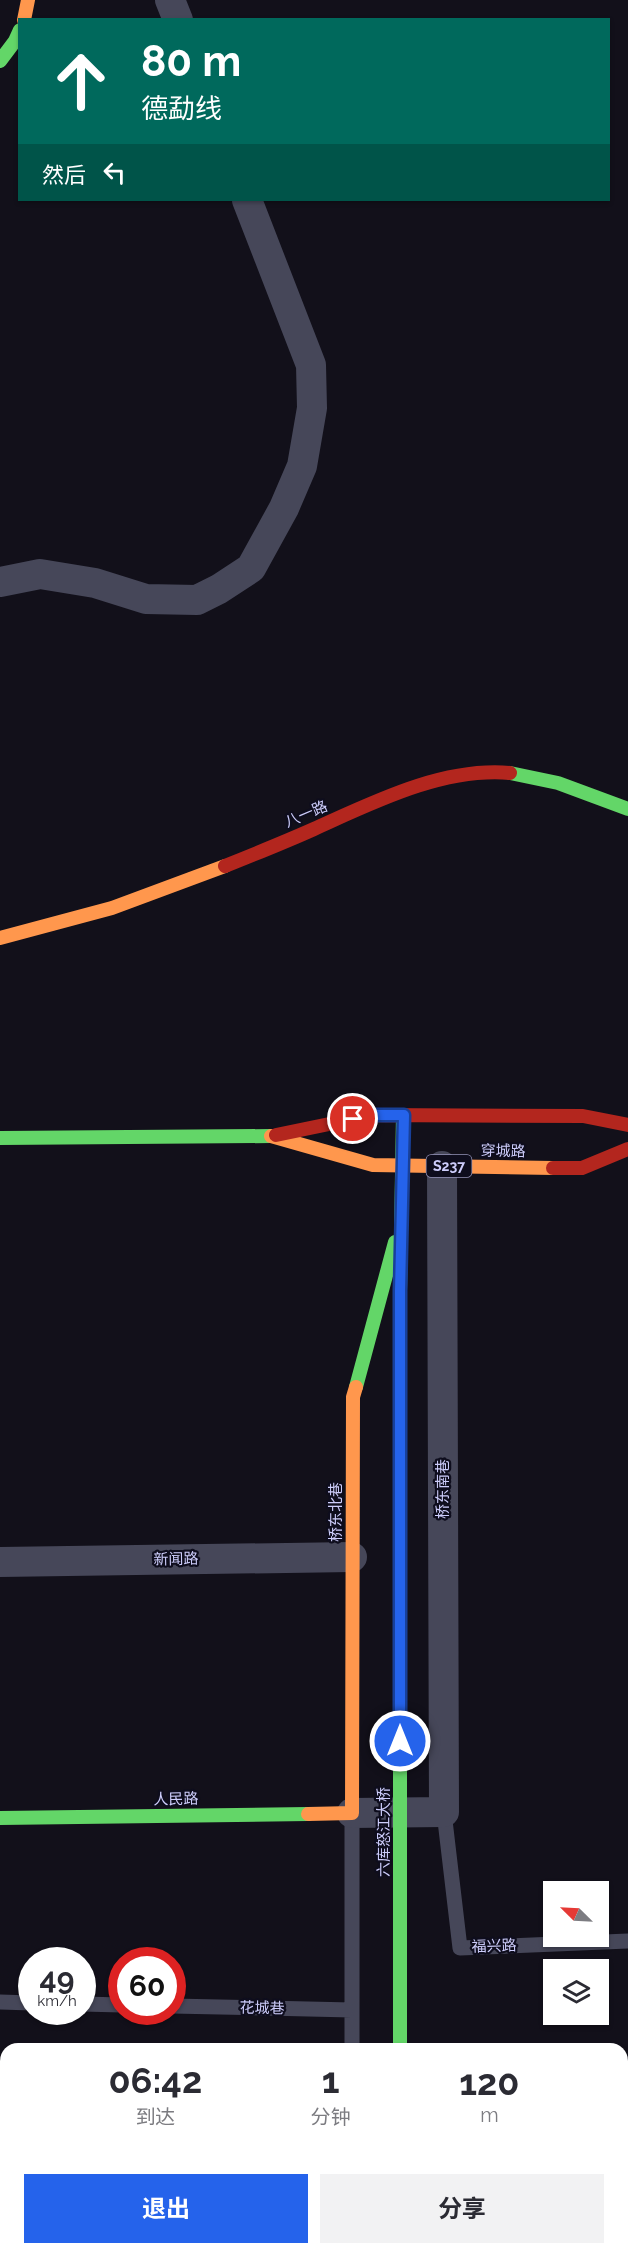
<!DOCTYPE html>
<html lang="zh">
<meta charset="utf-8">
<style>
:root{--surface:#fff;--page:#f2f2f3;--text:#2b2b33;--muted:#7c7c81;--accent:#2563eb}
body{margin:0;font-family:Raleway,"Noto Sans SC",sans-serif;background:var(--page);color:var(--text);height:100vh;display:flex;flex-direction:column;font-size:22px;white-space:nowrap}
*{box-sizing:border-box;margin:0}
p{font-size:20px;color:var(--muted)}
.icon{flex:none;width:33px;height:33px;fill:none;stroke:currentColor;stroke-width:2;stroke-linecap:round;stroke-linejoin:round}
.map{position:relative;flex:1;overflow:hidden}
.panel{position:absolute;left:0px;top:2043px;width:628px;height:212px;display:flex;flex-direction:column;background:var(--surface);border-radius:18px 18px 0 0;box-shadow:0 2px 4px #0004}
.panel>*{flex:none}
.banner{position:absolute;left:18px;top:18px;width:592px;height:183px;border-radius:0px;box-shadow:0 2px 4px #0004;background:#00695c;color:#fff;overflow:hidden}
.needle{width:39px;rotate:294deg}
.fabs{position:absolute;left:543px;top:1881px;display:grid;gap:12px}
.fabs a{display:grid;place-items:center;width:66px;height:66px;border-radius:0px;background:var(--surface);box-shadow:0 2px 4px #0004;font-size:30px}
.speed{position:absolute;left:18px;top:1947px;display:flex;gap:12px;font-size:30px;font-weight:700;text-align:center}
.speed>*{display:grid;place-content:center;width:78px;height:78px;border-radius:50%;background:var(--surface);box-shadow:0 2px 4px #0004;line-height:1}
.speed small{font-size:15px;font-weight:400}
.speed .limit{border:9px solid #d22;background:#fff;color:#111}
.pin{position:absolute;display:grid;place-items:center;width:51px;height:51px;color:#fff;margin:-26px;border:3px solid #fff;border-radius:50%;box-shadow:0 2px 6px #0007}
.me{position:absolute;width:66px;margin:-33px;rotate:0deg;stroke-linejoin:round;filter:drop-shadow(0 0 4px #0008)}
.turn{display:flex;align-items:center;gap:21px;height:126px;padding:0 24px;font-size:27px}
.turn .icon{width:78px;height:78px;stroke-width:2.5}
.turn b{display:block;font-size:42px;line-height:51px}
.then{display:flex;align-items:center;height:57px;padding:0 24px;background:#0003;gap:12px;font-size:22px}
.eta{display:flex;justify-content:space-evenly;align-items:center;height:102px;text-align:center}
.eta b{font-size:36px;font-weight:700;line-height:42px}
.action{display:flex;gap:12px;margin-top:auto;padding:12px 24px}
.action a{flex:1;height:69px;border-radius:0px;background:var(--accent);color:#fff;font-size:24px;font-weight:700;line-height:69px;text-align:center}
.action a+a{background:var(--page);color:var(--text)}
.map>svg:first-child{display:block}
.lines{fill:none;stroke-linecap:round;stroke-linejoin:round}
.path{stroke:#48565f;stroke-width:4;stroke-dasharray:3 4.5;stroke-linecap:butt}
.lane{stroke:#464759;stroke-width:15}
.street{stroke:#464759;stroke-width:30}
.fast{stroke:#63d668;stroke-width:14}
.slow{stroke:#ff974d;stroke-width:14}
.jam{stroke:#b3261e;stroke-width:14}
.fast-bridge{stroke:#63d668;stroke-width:14}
.slow-bridge{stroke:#ff974d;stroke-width:14}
.route-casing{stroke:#184099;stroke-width:15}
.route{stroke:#2563eb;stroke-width:10}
.labels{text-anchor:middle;stroke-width:4.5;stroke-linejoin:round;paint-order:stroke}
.shield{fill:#0e0d1d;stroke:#9493b8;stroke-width:1.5}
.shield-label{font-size:14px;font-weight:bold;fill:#cdcdfb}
.street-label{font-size:15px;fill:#cdcdfb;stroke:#0e0d1d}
</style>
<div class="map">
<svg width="628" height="2254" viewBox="0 0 628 2254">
<rect width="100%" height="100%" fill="#12101a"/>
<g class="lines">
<path class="path" d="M622,2247L628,2244
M611,2254L620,2248"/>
<path class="lane" d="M444,1812L460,1948L628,1941
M0,2002L32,2003
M82,2004L122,2005
M172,2006L352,2010
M352,2049V1813
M351,2254V2248"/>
<path class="street" d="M170,0L178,20
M0,582L40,574L95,583L146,599L197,600L219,589L251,568L284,508L302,466L312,408L311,365L247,200
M0,1562L352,1557
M352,1813L444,1812L442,1166"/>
<path class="fast" d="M0,61L15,41L20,30
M510,773L558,783L628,809
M0,1138L271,1136
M400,1291L403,1115
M356,1387L395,1242
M0,1818L308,1814
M400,2248V2254"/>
<path class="slow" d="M24,20L28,0
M0,938L112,908L225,866
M271,1136L373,1165L553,1168
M308,1814L352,1813L353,1397L356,1387"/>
<path class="jam" d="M225,866C255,854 285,842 314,829C374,802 443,767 510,773
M276,1135L373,1115L583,1116L628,1125
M553,1168H582L628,1149"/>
<path class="fast-bridge" d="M400,1590V2049"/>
<path class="slow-bridge" d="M400,1291V1590"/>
</g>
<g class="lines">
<g class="route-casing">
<path id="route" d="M353,1119L374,1115H404L400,1291V1741"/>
</g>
<use href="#route" class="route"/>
</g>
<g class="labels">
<rect class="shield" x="426.5" y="1155" width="45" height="22" rx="4.5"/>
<g class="shield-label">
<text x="449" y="1171">S237</text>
</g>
<g class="street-label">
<text transform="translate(306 814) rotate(-23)" y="5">八一路</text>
<text transform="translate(503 1151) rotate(1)" y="5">穿城路</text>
<text transform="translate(443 1489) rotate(-90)" y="5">桥东南巷</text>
<text transform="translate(336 1512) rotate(-90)" y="5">桥东北巷</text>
<text transform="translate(176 1559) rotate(-1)" y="5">新闻路</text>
<text transform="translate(176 1799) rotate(-1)" y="5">人民路</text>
<text transform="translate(384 1832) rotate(-90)" y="5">六库怒江大桥</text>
<text transform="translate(494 1946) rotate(-2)" y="5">福兴路</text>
<text transform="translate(262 2008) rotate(1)" y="5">花城巷</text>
</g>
</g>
</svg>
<div class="fabs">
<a><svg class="needle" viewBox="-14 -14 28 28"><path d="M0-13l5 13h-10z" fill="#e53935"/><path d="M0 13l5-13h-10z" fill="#7c7c81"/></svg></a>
<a><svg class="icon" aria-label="layers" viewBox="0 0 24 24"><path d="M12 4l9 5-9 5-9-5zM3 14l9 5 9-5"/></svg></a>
</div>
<div class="speed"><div>49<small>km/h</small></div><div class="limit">60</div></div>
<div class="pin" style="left:353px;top:1119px;background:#d93025"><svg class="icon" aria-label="arrive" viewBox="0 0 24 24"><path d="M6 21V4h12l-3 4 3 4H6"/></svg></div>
<svg class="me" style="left:400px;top:1741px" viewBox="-20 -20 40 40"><circle r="17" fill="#2563eb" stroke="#fff" stroke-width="3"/><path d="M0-11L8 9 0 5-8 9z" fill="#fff"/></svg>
<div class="banner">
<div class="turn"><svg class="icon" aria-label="ahead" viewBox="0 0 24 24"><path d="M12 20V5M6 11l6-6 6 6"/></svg><div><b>80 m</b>德勐线</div></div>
<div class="then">然后<svg class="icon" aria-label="left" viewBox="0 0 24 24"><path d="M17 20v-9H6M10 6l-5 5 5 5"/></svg></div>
</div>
<section class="panel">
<div class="eta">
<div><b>06:42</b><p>到达</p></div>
<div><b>1</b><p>分钟</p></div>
<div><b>120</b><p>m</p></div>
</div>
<div class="action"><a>退出</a><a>分享</a></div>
</section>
</div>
